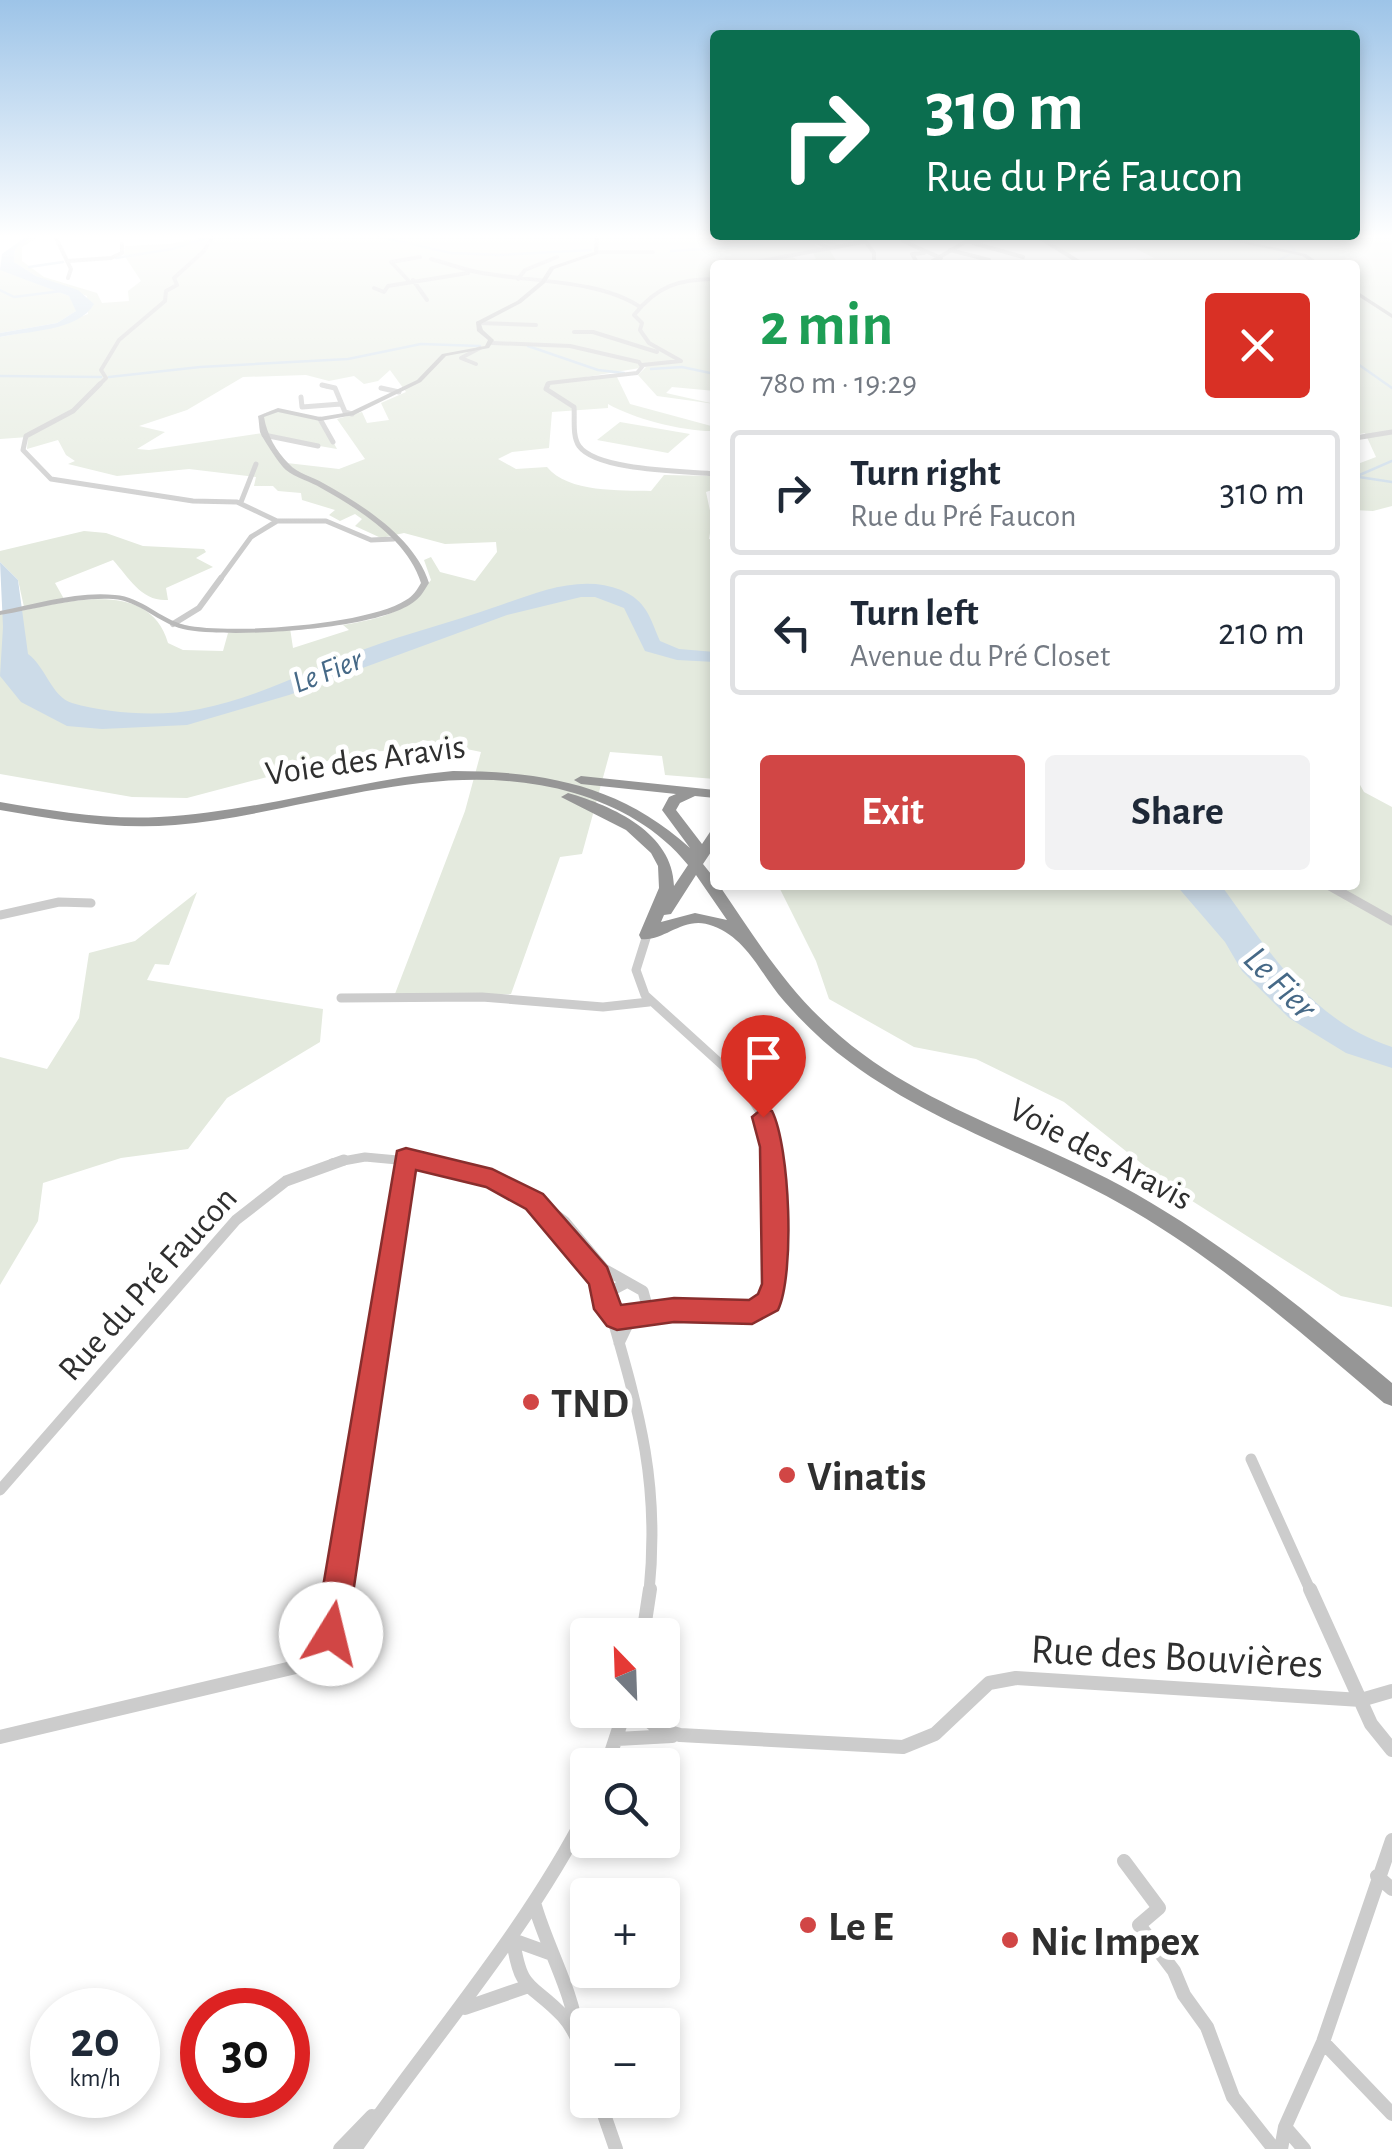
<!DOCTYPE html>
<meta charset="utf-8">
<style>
:root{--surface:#fff;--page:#f2f2f3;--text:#1f2937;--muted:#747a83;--line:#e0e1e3;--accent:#d14645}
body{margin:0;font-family:"Alegreya Sans",sans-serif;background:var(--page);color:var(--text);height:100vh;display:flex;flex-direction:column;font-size:38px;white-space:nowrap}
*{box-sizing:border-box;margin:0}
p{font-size:32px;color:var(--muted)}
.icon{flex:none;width:55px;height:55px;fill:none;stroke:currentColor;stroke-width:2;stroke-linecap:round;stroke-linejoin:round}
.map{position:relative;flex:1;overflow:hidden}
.drawer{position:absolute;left:710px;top:260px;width:650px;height:630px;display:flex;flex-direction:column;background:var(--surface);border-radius:10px;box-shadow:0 5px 15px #0003}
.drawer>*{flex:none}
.banner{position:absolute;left:710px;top:30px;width:650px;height:210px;border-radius:10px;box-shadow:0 5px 15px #0003;background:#0b6e4f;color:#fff;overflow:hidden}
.needle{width:65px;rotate:337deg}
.tools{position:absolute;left:570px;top:1618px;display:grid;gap:20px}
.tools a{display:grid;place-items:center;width:110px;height:110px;border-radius:10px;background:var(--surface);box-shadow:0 5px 15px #0003;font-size:50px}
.speed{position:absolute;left:30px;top:1988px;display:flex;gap:20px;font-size:50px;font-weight:700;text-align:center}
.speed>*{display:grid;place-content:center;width:130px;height:130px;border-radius:50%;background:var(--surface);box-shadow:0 5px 15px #0003;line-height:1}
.speed small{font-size:25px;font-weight:400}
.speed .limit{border:15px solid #d22;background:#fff;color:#111}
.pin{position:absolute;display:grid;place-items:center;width:85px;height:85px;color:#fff;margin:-102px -42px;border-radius:50% 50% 50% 0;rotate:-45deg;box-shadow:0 0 10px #0007}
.pin .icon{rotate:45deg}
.me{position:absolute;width:110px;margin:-55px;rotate:9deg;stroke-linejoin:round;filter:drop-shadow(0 0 8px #0008)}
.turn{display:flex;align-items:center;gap:35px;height:210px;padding:0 50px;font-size:45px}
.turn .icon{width:130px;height:130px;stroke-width:2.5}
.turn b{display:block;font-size:70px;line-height:85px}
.round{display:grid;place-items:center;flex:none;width:105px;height:105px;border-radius:10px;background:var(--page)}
.head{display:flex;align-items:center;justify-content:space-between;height:170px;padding:0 50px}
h1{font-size:60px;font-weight:700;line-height:75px;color:#1e9e55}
.button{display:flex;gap:20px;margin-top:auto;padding:20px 50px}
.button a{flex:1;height:115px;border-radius:10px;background:var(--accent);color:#fff;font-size:40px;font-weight:700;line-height:115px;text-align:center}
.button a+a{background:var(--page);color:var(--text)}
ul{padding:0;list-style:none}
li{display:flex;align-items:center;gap:30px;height:125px;margin:0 20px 15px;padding:0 30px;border:5px solid var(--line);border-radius:10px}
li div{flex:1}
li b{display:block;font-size:38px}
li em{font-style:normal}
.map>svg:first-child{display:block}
.green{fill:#e4eade;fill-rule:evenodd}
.water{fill:#ccdbe8}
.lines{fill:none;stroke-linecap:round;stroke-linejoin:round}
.stream{stroke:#ccdbe8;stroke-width:2.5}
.street-far5{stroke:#ccc;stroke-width:4}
.street-far4{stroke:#ccc;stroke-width:5}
.street-far3{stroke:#ccc;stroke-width:6}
.street-far2{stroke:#ccc;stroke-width:9}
.street-far1{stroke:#ccc;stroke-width:11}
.street{stroke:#ccc;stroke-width:14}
.secondary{fill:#b9b9b9;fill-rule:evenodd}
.highway{fill:#969696;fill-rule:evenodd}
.route{fill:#d14645;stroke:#882e2d;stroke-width:2.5}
.poi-dot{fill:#d14645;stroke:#fff;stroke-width:4}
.labels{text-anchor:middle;stroke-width:10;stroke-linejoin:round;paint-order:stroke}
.far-water-label{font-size:32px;font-style:italic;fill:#466987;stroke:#fff}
.street-label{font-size:35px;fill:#2f2f2f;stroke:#fff}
.water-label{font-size:38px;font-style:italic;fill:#466987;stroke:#fff}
.near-poi-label{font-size:42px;font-weight:bold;fill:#2f2f2f;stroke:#fff;text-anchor:start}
.near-street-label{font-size:42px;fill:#2f2f2f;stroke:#fff}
</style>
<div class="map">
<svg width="1392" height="2149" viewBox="0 0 1392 2149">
<rect width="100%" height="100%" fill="#fff"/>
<path class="green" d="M33,236H41L22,247V261L44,277L97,293L102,303L129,301L128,291L141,281L124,255L125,246L169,244L207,236H807L813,240L810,236C826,240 839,237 860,236L861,241L845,243L858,240L828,241L843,245L830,247L824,242L814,245L821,248L788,254L799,261L816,259L812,251L829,249L839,265H715V391L672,387L666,393L715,404L657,396L638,375L646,367L586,377H617L630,404L715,427V431C685,432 634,419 608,404V408L552,412L549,448L512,452L498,459L516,469L547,467C568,493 621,490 651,491L664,475L715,476V489L706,492L712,520L709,539L715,540V779L665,775L662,756L610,752L582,854L560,857L511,994L393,999L465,811L481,752L423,740L406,750L362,752L187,798L132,797L0,774V615C53,606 148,573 168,643L183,650L223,651L228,633L290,628L293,648L349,630L343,625C383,618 407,613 431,580L424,560L431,557L440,572L475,581L497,552L496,542L445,544L404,533L381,538L355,526L362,519L355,514L340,521L329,515L335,510L302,500L301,493L278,491L273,486H254L256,477L189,469L117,476L68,464L75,461L66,455L58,440L27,449L28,437L0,439V337L53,327L88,314L87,296L36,276L14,262L15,249ZM390,370L406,392L381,403L389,420L367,423L362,412L337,419L365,459L339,469L287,463L267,437L337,449L322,421L273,410L263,414V433L149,450L137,449L165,432L139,426L187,410L243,377L306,375L329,381L354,376L364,384L378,381Z
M1040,236H1392V506L1373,511L1355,510V465L1376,457L1365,433L1355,435V265H1082L1154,258L1135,248L1062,253Z
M0,269L69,296L77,306L76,311L57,323L0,333Z
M620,422L690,434L668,453L597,440Z
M84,531L106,533L143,546L204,549L206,552L196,558L213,567L166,588L168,600C142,602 129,578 113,560L55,583L64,599L24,607L18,580L0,562V551Z
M1355,776L1364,792L1392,807V1307L1341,1296L1175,1190L1064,1102L976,1059L914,1047L829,999L816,961L778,885H1355Z
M197,892L169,965L155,964L147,980L323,1009L320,1042L227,1098L188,1149L121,1158L43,1183L38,1221L0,1285V1057L47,1069L79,1018L89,953L135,941Z"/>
<path class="water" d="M27,236H33L15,249L14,262L36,276L78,290L94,304C79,331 27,331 0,337V333L57,323L76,311L69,296L0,270L2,254Z
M0,562L18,580L28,654C46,667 51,696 72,703C110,714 161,717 200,709C258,698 310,669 365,649C408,633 452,622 495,607C533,594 580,573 621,590C647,601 650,618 660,641L679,649L715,652V662L677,660L645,651L624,608L595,597H581L507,615L289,695L187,725L102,729L67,726L21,702L0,676L3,627Z
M1176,885H1221C1269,951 1310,1020 1392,1047V1068L1346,1053L1289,1018L1242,971L1225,942Z"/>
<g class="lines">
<path class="stream" d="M376,236L451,253L499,255L591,250
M671,251L762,245
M1295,252L1289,242L1308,239L1305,236
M116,258L172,249L207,238
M1270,265L1290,254
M29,267L63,262
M0,290L14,297L61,291
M528,346L598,370L624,373
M1355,362L1392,388
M651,369L682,367L715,374
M0,376L101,377
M109,377L200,367L348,359L421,344L480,346
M1355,477L1392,461
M1359,477L1392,482"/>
<path class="street-far5" d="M55,236L71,269L68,278
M1037,236L1084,265
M862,237L874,253V265
M918,237L903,241L941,258
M808,238L829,248
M973,243L1023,257
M950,250L989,260L979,265
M598,252H653
M431,259C446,263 462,269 477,272C526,282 599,279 640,307
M67,261L111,258L122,253V244
M916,261L912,254L924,253
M739,265L863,242
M926,265L965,242L1026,236
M518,279L525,270L557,257
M408,280L391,262L420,257
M413,280L427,300
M374,288L384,292L388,286L468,273
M478,323L536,325
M574,332H593L657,352
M492,343L570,346L639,362L642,367L637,373L549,383L547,387
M476,364L461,358L480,348
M642,365L681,361L649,343L640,330L642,323L634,315C657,286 679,279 715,279
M322,385L329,387
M97,387L106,378L101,370L119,340L165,301L166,291L177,285L174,278L204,251L213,236"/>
<path class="street-far4" d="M100,384L73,411L26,436L23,450L51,479L193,501L237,502L277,521L251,537L219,581
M548,384L546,389L574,407C575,418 572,436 579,446C597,471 685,471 715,474
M322,385L335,388L345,412L352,414
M381,388L399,392
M301,397L302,407L341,404
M320,419L333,442
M264,435L318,446
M1355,438L1392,432
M241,502L256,464
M277,521H326L371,540L394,539"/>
<path class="street-far3" d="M173,624L199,608L221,578"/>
<path class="street-far2" d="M1328,885L1392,921
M0,915L59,902L91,903
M647,935L636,970L645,995L742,1083L763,1117L773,1163
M341,998L482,997L603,1007L649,1002
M332,1163L365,1157L430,1163
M405,1163L406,1158"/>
<path class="street-far1" d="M414,1160L482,1176L536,1200L565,1222L604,1269L643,1291L646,1302L642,1312L624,1319L611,1314L606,1304L609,1292L626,1283
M539,1207L598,1276L606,1298
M611,1314C640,1415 660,1484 649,1592
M640,1315L742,1313L769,1302L775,1284L773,1160
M619,1343L631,1318
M1251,1459L1311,1592
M0,1490L236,1220L286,1181L344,1160
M337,1592L406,1160"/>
<path class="street" d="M1310,1589L1371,1724L1392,1750
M643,1635L650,1589
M635,1710L659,1729L680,1735L903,1747L935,1734L989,1683L1016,1678L1361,1700L1392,1691
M0,1737L300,1666L324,1649L338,1589
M617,1739L672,1736
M607,1765L625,1710
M1124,1861L1159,1908L1139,1925L1174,1971L1184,1995L1207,2027L1233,2097L1274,2149
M1377,1876L1392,1889
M535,1906C548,1950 573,1992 578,2037
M513,1940C521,1994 531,1982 563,2016C575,2029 582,2049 588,2066
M513,1940L549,1953
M465,2008L526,1987
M1323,2042L1392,2114
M599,2100L616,2149
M1285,2127L1304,2149
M340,2149L372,2116
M355,2149C434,2036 525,1933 588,1810
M1281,2149L1285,2127L1323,2042L1392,1840"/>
<path class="secondary" d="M595,236H599L598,254L554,269L545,283L521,303L481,324L483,330L494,340L489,348L446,356L421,382L354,415L320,421L278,412L264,417C267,435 276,451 289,464C297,473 313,477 323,483C363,505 415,538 429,583C425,589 421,597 415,601C381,630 227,639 183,629C158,623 140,601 113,599C76,597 37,609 0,615V611C37,604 77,591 115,595C142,597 160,619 185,625C230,635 368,625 406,600C413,596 417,590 421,583C408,540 359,509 321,488C312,482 294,477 286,470C280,465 263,439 260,432C259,426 259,421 258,416L278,408L320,417L350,412L417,380L442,354L485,346L488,340L477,331L476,322L517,301L541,281L550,267L594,252Z
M1220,236L1306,254L1322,265H1317L1302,256L1209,236Z
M1355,290L1392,314V318L1355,294Z"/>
<path class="highway" d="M453,771C544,771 621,785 690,848L662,810L669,797L676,794L581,784L574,780L581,776L715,790V798L695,796L680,803L676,810L702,844L710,832L715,831V846L703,864L715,879V885H719C753,935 785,987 831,1028C917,1107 1036,1137 1136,1194C1229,1247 1310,1315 1392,1383V1406L1384,1403C1300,1332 1216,1257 1119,1203C1031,1154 932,1123 851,1063C826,1045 804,1024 784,1001C761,975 748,939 713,926C684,914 665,942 641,939L639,935L659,888L658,866L651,853L626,830L561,797L568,793C613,806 673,833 674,886L688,865C659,829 618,806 574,793C439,754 309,813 175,825C116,830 58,820 0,810V802C53,811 106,820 159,817C258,812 355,780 453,771ZM696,875L727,920L695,913L661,922L664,915L671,914Z"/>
</g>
<linearGradient id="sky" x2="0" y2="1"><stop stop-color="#9dc4e8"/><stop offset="0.44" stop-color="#fff"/><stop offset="1" stop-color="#fff" stop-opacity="0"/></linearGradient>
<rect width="1392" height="537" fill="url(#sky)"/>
<path class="route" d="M763,1108L772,1111C790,1147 795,1274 778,1310L752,1324L674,1322L617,1330L607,1326L594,1309L589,1284L526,1209L486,1187L416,1170L347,1634L342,1645L331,1650L320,1645L315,1634L397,1151L406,1148L492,1169L543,1194L607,1267L621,1305L674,1298L749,1300L758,1294L762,1284L760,1147L752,1117Z"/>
<g class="poi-dot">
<circle cx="531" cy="1402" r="10"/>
<circle cx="787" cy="1475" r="10"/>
<circle cx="808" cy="1925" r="10"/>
<circle cx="1010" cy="1940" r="10"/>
</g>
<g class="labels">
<g class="far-water-label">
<text transform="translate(327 670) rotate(-21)" y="11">Le Fier</text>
</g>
<g class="street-label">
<text transform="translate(365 759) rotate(-8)" y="12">Voie des Aravis</text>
<text transform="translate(1101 1153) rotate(28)" y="12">Voie des Aravis</text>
<text transform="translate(147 1283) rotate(-48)" y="12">Rue du Pré Faucon</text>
</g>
<g class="water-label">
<text transform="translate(1281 982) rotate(45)" y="13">Le Fier</text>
</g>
<g class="near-poi-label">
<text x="551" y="1417">TND</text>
<text x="807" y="1490">Vinatis</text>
<text x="828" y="1940">Le E</text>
<text x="1030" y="1955">Nic Impex</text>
</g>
<g class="near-street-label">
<text transform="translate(1177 1655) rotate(3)" y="15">Rue des Bouvières</text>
</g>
</g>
</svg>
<div class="tools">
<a><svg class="needle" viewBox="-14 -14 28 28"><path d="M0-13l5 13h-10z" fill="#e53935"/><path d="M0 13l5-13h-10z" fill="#747a83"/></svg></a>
<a><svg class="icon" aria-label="search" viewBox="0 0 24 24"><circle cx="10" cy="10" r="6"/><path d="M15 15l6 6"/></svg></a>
<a>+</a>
<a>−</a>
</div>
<div class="speed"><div>20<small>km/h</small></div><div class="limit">30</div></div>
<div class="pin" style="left:763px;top:1117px;background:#d93025"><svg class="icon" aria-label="arrive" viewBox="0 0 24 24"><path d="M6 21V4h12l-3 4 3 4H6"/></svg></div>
<svg class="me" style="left:331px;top:1634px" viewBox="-20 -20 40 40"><circle r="19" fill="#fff"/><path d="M0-13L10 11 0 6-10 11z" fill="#d14645"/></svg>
<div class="banner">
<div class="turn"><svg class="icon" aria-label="right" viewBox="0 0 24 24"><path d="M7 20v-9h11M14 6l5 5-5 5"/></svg><div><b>310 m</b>Rue du Pré Faucon</div></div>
</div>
<section class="drawer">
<div class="head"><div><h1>2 min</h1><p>780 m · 19:29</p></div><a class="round" style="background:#d93025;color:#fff"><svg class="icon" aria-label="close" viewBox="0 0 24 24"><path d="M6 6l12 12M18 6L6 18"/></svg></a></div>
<ul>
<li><svg class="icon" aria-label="right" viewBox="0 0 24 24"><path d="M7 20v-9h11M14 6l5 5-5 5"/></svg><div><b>Turn right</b><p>Rue du Pré Faucon</p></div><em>310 m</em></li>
<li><svg class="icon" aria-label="left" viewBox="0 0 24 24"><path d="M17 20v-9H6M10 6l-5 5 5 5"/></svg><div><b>Turn left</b><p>Avenue du Pré Closet</p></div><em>210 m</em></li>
</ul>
<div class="button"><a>Exit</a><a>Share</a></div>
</section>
</div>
